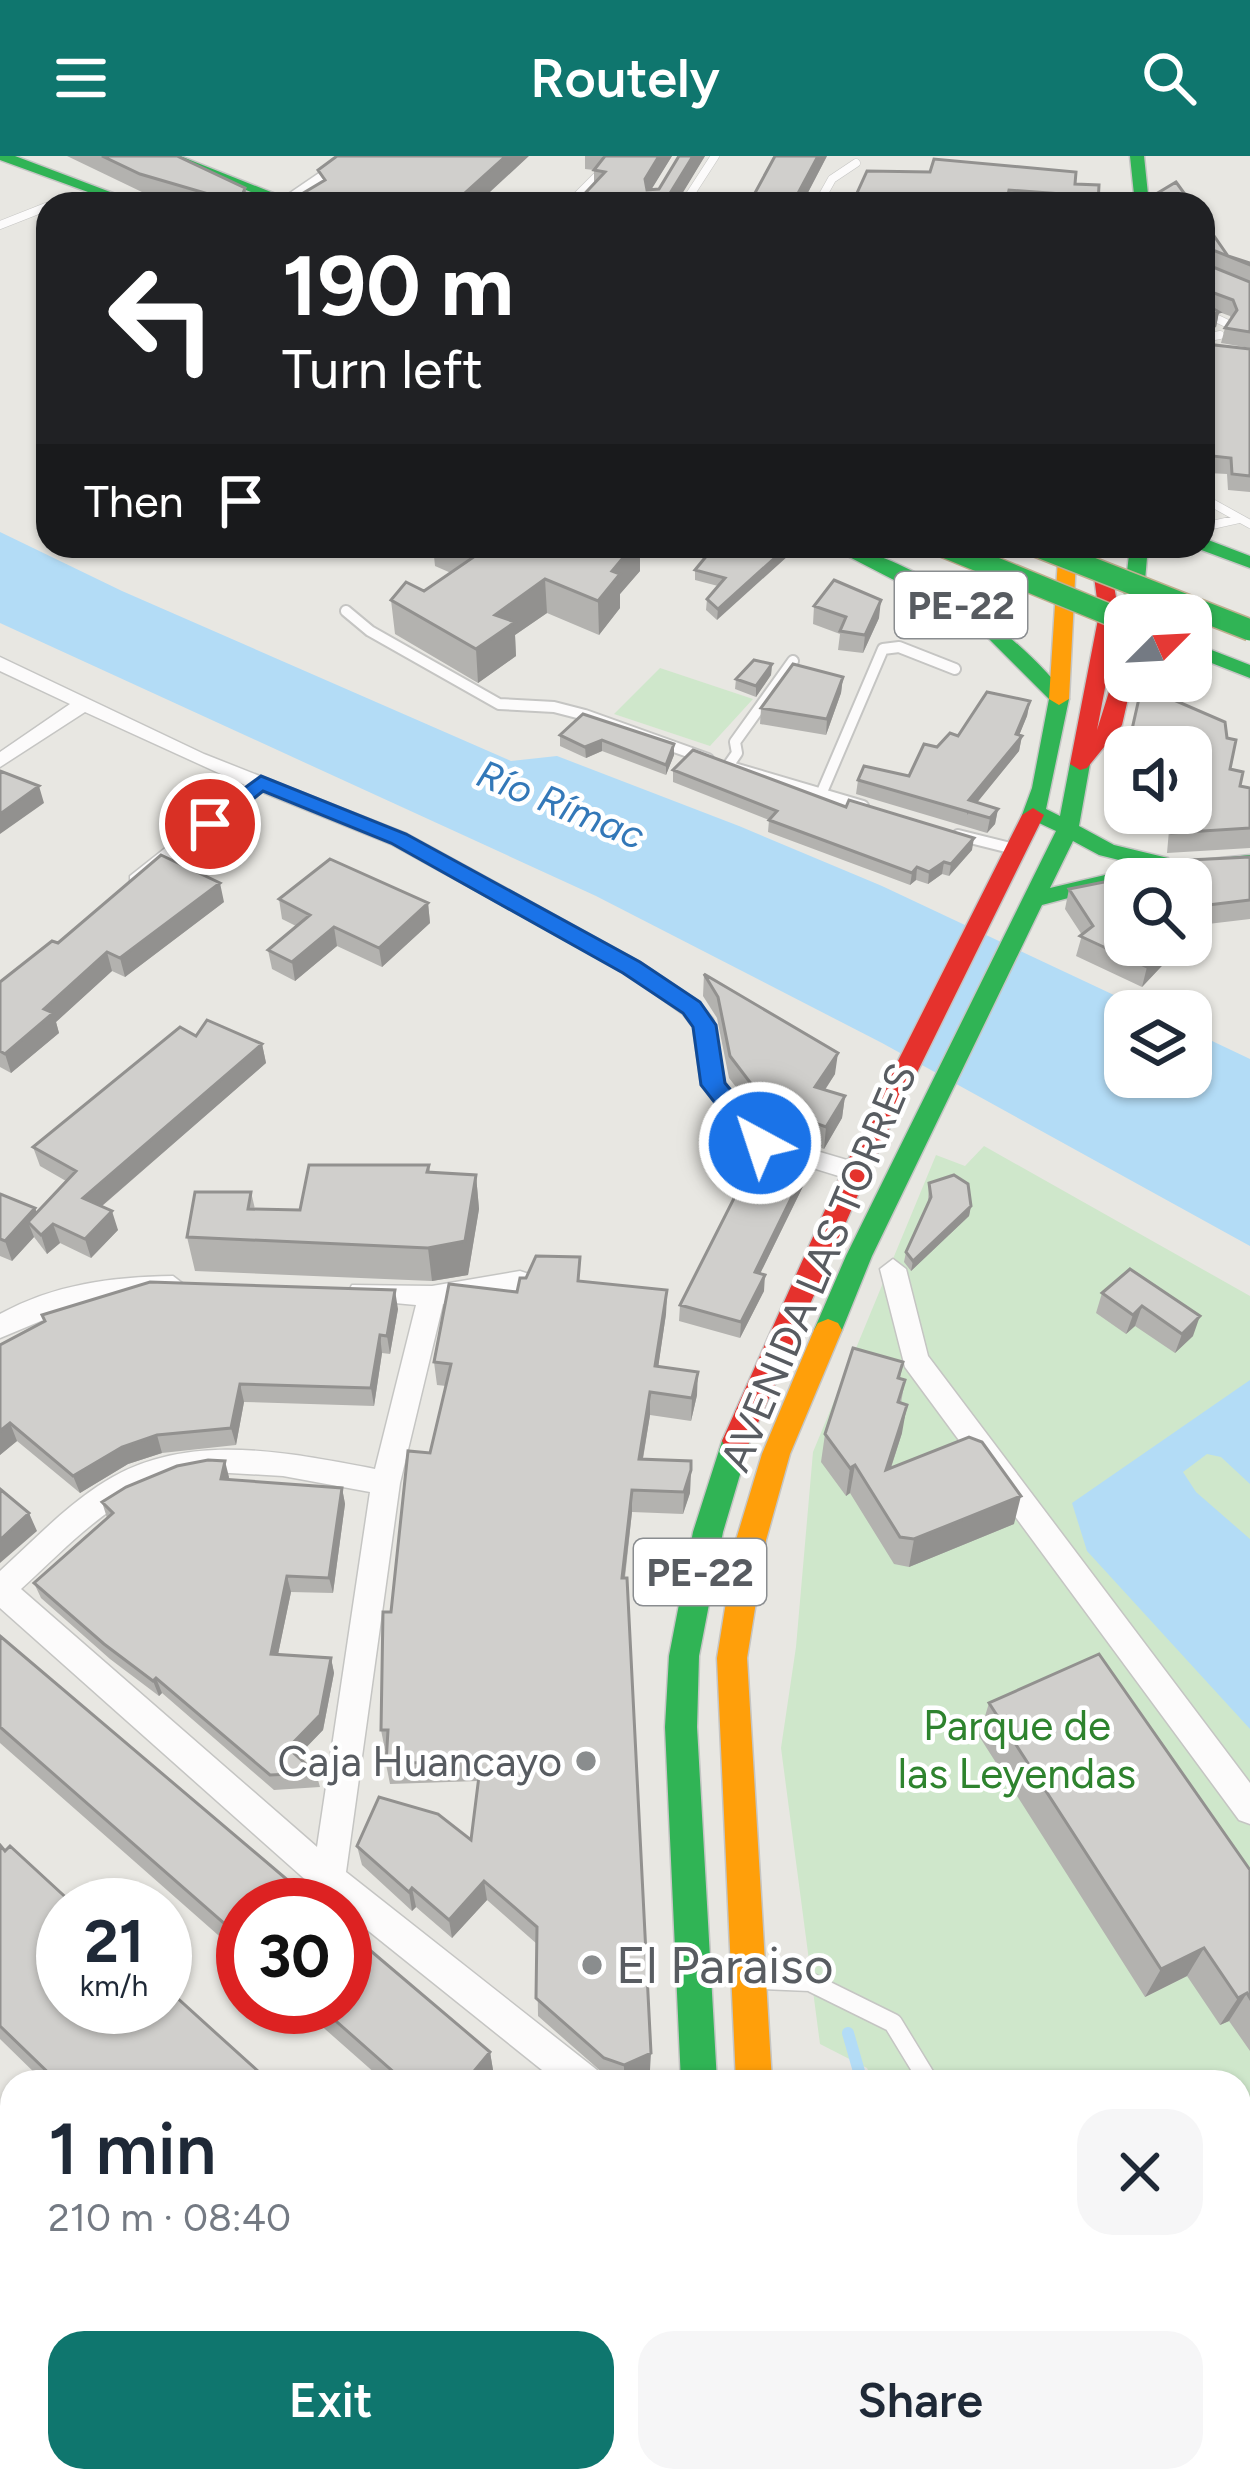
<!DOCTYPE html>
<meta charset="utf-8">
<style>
:root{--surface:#fff;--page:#f6f6f7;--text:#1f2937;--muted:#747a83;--accent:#0f766e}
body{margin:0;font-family:Figtree,sans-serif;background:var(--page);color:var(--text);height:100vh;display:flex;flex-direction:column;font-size:45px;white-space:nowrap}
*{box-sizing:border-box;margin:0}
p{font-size:39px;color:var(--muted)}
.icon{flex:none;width:66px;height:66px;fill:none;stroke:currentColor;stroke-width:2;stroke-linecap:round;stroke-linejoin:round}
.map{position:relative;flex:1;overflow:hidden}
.panel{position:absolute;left:0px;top:1914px;width:1251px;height:423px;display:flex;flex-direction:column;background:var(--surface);border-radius:36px 36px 0 0;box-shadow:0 3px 9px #0004}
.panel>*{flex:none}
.hud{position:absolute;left:36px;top:36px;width:1179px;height:366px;border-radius:36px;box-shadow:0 3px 9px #0004;background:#202124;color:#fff;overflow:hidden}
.needle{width:78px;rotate:66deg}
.buttons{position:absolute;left:1104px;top:438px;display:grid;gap:24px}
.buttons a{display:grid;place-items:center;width:108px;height:108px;border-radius:24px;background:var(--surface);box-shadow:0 3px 9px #0004;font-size:60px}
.speed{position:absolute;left:36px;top:1722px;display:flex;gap:24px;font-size:60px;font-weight:700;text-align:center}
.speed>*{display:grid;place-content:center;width:156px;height:156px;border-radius:50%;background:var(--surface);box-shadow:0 3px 9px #0004;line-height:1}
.speed small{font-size:30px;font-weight:400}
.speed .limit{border:18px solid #d22;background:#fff;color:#111}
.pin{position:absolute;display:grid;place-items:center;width:102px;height:102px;color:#fff;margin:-51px;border:6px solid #fff;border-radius:50%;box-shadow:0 3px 12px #0007}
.me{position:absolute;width:132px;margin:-66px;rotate:320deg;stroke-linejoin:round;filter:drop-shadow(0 0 9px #0008)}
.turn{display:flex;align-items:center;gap:42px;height:252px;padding:0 48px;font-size:54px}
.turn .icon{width:156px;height:156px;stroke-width:2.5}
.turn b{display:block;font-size:84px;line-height:102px}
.then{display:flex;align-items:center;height:114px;padding:0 48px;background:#0003;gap:24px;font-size:45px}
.round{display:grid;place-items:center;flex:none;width:126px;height:126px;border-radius:36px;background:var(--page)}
.summary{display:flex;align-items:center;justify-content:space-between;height:204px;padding:0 48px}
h1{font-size:72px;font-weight:600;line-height:90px}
.button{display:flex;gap:24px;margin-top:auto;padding:24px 48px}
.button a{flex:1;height:138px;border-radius:36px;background:var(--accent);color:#fff;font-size:48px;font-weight:600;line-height:138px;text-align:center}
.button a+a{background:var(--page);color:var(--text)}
header{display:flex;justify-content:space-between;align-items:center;height:156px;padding:0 48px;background:var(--accent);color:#fff;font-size:54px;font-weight:600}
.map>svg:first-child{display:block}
.green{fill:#cfe7cb}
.water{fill:#b3dcf6}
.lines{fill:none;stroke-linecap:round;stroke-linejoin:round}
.stream{stroke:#b3dcf6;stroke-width:12}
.lane-far2-casing{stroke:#c5c5c3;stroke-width:9}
.lane-far1-casing{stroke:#c5c5c3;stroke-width:14}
.lane-casing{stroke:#c5c5c3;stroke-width:21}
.street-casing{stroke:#c5c5c3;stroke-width:3}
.fast-casing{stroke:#c5c5c4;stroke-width:3}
.slow-casing{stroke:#c5c5c4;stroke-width:3}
.jam-casing{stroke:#c5c5c4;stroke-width:3}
.lane-far2{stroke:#fcfbfb;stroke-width:8}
.lane-far1{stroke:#fcfbfb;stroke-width:10}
.lane{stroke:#fcfbfb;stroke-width:18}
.street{fill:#fcfbfb;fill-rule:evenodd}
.fast{fill:#30b455;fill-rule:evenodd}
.slow{fill:#ff9f0a;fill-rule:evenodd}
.jam{fill:#e5322d;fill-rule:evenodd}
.fast-bridge-casing{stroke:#c0af90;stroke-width:24;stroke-linecap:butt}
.fast-bridge{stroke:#30b455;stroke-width:21}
.wall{fill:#b3b2af}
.shaded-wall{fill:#92918f}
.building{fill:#d0cfcc;stroke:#92918f;stroke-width:3}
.route{fill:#1a73e8;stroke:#114b97;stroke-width:3}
.poi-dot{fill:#8a8d8e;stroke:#fff;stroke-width:4.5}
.labels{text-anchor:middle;stroke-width:9;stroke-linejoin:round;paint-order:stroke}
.shield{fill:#fff;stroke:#8a8d90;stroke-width:3}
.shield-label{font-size:39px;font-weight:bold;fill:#585c61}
.far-water-label{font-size:39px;font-style:italic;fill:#3378b8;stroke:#fff}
.street-label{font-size:42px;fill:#585c61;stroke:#fff}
.park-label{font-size:42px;fill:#2e832e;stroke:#fff}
.poi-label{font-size:42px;fill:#585c61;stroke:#fff;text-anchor:end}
.near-poi-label{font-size:51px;fill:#585c61;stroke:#fff;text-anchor:start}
</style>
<header><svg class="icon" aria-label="menu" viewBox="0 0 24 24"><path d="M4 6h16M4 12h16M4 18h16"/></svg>Routely<svg class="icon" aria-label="search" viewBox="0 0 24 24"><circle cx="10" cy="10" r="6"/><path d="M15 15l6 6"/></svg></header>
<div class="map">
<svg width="1250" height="2335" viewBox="0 0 1250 2335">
<rect width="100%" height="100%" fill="#e8e7e2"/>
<path class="green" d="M660,512L753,543L710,590L614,558Z
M984,990L1250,1140V2335H1118L1112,2325H1239V1926H874L867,1912L820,1888L781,1592L796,1491L813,1296L936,999L965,1010Z"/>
<path class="water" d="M0,376L122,435L511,605L557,600L739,670L882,730L1148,855H1125V921H1191V875L1250,903V1090L882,887L596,740L0,467Z
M1250,1224V1328L1221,1301L1207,1298L1183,1316L1196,1336L1250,1383V1573L1087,1395L1072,1347Z"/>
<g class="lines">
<path class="stream" d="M848,1877L862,1926
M1144,2325L1152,2335"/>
<g class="lane-far2-casing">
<path id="lane-far2" d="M569,48L598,19
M684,48L715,0
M818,48L832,23L856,7
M0,69L46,51
M1203,156L1226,167
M1203,182L1220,179
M1203,342L1250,368
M1203,371L1239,363"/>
</g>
<g class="lane-far1-casing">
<path id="lane-far1" d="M346,455L370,475L499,548L554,551L585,559L708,603
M728,610L737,597L735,586L793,505
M734,612L863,650
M822,636L883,493L899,491L955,513
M958,679L1018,694"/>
</g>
<g class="lane-casing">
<path id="lane" d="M761,1824L810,1826L893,1867L929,1926"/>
</g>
<g class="street-casing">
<path id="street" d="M344,0H361L293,48H280L281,43Z
M0,501L204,598L407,678L640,806L699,846L713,863L725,927L769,981L864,1009L868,1016L864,1023L855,1025L751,993L701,929L693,871L683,858L624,816L391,688L262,636L146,730H130V720L245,629L85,556L0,611V596L70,548L0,515Z
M893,1103L906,1113L928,1200L1250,1627V1668L1239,1664L905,1211L880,1113Z
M520,1115L529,1118L533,1125L529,1132L443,1148L400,1327L346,1716L597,1914L603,1926H557L345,1756V1749H336L317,1734L0,1452V1415C32,1386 62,1354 98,1330C182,1273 283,1296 375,1313L416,1149L352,1143L348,1136L352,1129L432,1130ZM212,1316L283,1320L370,1336L317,1691L21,1433C83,1376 124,1327 212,1316Z
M173,1120L186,1130L182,1137L84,1147L0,1182V1158C55,1128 111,1121 173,1120Z
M0,1966L12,1971V2015L0,2010Z
M65,2325H111L107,2335H61Z
M307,2325H353L357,2335H311Z"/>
</g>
<g class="fast-casing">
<path id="fast" d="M0,0H15L142,48H121L0,4Z
M160,0H180L301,48H281Z
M1130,0H1144L1149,48H1135Z
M1203,382L1250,400V412L1196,392L1203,390Z
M828,390C905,390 1024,482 1069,543L1046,653L1060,660L1070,608L1080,602L1090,608L1079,670L1114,689L1168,702L1171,707L1250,699V713L1125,723V727L1042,749L872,1100L842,1174L838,1181H818L814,1174L846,1100L1056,675L1022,659L1032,632L1049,543L980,474L923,439ZM1073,685L1099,699L1143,710L1050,732Z
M1130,390H1148L1142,459H1125V463L1122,459Z
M1191,486L1250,509V522L1191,499Z
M736,1273L746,1277L750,1285L723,1376L699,1500L697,1571L717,1926H681L665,1571L669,1500L693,1376L722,1285L726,1277Z
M742,2325H785L789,2335H746Z"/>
</g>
<g class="slow-casing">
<path id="slow" d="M1067,397L1076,403L1069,543L1059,549L1049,543L1058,403Z
M828,1163L838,1167L842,1174L790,1298L766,1384L747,1502L772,1926H736L717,1502L736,1384L762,1298L814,1174L818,1167Z
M583,2325H628L624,2335H579Z"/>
</g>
<g class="jam-casing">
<path id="jam" d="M1102,407L1111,413L1119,458L1097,574L1118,507L1125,505V525H1132L1122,569L1087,612L1080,614L1070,608L1099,458L1093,413Z
M1033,652L1044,659L868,1016L750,1285L746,1293H726L722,1285L842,1016L1022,659Z"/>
</g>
<use href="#lane-far2" class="lane-far2"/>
<use href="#lane-far1" class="lane-far1"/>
<use href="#lane" class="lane"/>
<use href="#street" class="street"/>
<use href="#fast" class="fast"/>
<use href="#slow" class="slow"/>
<use href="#jam" class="jam"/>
<g class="fast-bridge-casing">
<path id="fast-bridge" d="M942,390L1125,465
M1036,390L1250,474"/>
</g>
<use href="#fast-bridge" class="fast-bridge"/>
</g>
<path class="wall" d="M67,0H177L245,32L248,48H181L144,37Z
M585,0H672L651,33H659L679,0H705L680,40L749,48L827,0L804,44L852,48L1075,28L1098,48H575L594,28V14L585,13Z
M1203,64L1228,100L1250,107V126L1203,107L1250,126V192L1221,187L1225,172L1231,163L1230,160L1219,156L1216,171L1203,176Z
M1203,177L1206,188L1250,193V336L1228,334L1227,318L1208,317L1207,286H1203Z
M433,390H640V415L620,438V452L599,479L547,457L515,479L516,500L478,527L395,478L391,444L424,435L451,417L435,410Z
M743,399L717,464L706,454L707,443L718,430L695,424V414Z
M814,450L879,462L863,497L838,494L840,478L813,468Z
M772,508L771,519L756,541L735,533L736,523Z
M843,521L841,537L826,579L760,568L761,552Z
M1030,545L1027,560L1019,579L1022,580L1019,595L977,646L998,653L995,668L987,677L856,638L858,624L909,620L937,591Z
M560,579L674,588V599L666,619L602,595L586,602L560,590Z
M1125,605V656H1123L1117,639Z
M1230,613L1240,630L1250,632V692L1167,697L1170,663L1130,657H1191Z
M673,614L846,651L972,694L949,720L942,718L928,728L916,724L910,729L768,676L769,664L673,626Z
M1250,701V763L1191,770V723H1125L1174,797L1142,831L1076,800L1082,779L1065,753L1069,733L1167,713L1169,705Z
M279,743L428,747L430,767L382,811L337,790L295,825L272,813L268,794L296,770L282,763Z
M224,746L125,821L112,815L56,866L59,877L11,917L0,911V826L58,787Z
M704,818L835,918L825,934L845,940L842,962L824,993L767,971L729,922L717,862L703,840Z
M196,880L262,888L266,907L101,1051L118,1074L91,1102L60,1087L47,1098L34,1081L12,1105L0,1100V1038L35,1052L37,1057L66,1025L40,1010L33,991Z
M812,1000L810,1016L760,1118L764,1135L740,1182L679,1165L680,1149Z
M429,1009L430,1016L476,1019L479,1053L468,1119L432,1125L195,1115L187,1081L251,1036L255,1053L300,1054Z
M929,1027L971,1050L969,1060L911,1115L904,1106L906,1096L928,1046Z
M1130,1113L1193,1180L1175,1197L1135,1170L1126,1178L1096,1157L1102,1137Z
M581,1126L667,1134L666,1158L658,1211L697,1239L691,1265L650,1259L643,1303L691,1305L690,1337L683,1358L632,1356L625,1422L650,1914L624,1926L604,1918L538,1860L537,1788L487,1744L452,1782L416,1751L412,1755L362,1709L357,1690L471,1684L478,1625L390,1628L386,1608L387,1594H385L381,1574L391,1456L446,1230L437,1229L434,1206L517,1136Z
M398,1153L390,1198L382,1197L374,1250L244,1246L236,1289L162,1297L128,1308L80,1337L17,1285L0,1299V1189Z
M903,1206L900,1223L905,1224L901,1247L902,1277L891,1312L1014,1368L909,1411L894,1408L850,1337L846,1340L821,1306L825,1278Z
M229,1321V1324L342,1332L345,1348L333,1437L291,1436L278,1498L331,1502L334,1517L323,1574L298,1600L316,1617L320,1631L274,1634L162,1537L159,1540L110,1503L41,1442L34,1427L107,1362L102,1346Z
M0,1480L243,1749V1801L0,1587Z
M989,1547L1250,1714V1895L1229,1865L1220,1869L1187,1820L1145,1841L979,1580Z
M0,1689L5,1695L270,1926H44L0,1883Z
M300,1851H345L490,1896L494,1920L489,1926H385Z"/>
<path class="shaded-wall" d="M506,0H529L477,48H454Z
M659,0H672L645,44V23Z
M693,0H705L676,48L669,39Z
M818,0H827L802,48L795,43Z
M245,32L248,48H239V47Z
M1219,156L1216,171L1203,176V161Z
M626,390H640V415L620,438V452L599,479L598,445L612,415Z
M788,390H799L717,464L718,453Z
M545,423L547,457L515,479L516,500L478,527L476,493L495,459Z
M881,444L879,462L863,497L865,479Z
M772,508L771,519L756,541V530Z
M843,521L841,537L826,579L827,563Z
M1030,545L1027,560L1016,587L1022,580L1019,595L967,659L969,644L1016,578Z
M602,584V595L586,602L585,591Z
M674,588V599L666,619V609Z
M39,630L44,647L0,678V658Z
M998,653L995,668L987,677L990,662Z
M974,682L972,694L949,720L951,708Z
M944,706L942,718L928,728L929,716Z
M917,711L916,724L910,729L912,717Z
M220,727L224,746L125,821L120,802Z
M428,747L430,767L382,811L379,792Z
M334,771L337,790L295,825L292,806Z
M1168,789H1176L1174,797L1142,831L1147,811Z
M107,796L112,815L56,866L59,877L11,917L5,898L44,853Z
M262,888L266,907L89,1061L83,1042Z
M838,897L835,918L813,952L815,931Z
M845,940L842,962L824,993L826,971Z
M812,1000L810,1016L753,1132L755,1116Z
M476,1019L479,1053L468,1119L432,1125L428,1092Z
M971,1050L969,1060L911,1115L913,1105Z
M35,1052L42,1072L28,1066L34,1081L12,1105L5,1085Z
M112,1055L118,1074L91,1102L85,1083Z
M53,1068L60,1087L47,1098L41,1079Z
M765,1119L764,1135L740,1182L741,1166Z
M395,1134L398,1153L390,1198L387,1180Z
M667,1134L666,1158L655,1233V1210Z
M1142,1150L1135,1170L1126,1178L1133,1159Z
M1200,1160L1193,1180L1175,1197L1182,1178Z
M380,1179L382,1197L374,1250L371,1232Z
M698,1216L697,1239L691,1265L692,1242Z
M240,1228L244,1246L236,1289L231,1272Z
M650,1236V1259L639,1325V1303Z
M907,1249L902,1277L881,1342L886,1314Z
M10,1267L17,1285L0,1299V1275Z
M157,1279L162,1297L128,1308L80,1337L73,1320L122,1291Z
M225,1305L229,1321L225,1339L221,1323Z
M855,1309L850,1337L846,1340L850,1312Z
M691,1314L690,1337L683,1358L684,1336Z
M342,1332L345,1348L333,1437L329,1422Z
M632,1334V1356L622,1443V1422Z
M1021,1340L1014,1368L909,1411L914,1383Z
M29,1357L37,1375L0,1407V1384Z
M287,1420L291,1436L275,1513L271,1498Z
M331,1502L334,1517L323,1574L292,1606L288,1592Z
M156,1522L162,1537L159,1540L153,1525Z
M484,1725L487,1744L452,1782L449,1764Z
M412,1732L416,1751L412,1755L409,1736Z
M1204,1792L1187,1820L1145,1841L1161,1813Z
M1247,1837L1229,1865L1220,1869L1238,1842Z
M490,1896L494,1920L489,1926H465Z
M651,1897L650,1914L624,1926V1909Z
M0,2091L12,2104L0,2117Z
M215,2325H228L235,2335H205Z"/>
<path class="building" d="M102,0H177L245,32L239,47L140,18Z
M337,0H506L454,47L457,48H285L325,24L318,14Z
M605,0H659L645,23L647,34L659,33L679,0H693L669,39L749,48L775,0H818L795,43L852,48L867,15L930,16L934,3L1076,16L1075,28L1099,29L1098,48H1061L1064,38L1009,34L1006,48H575L605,16L594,14Z
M1176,26L1192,48H1162L1156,38Z
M1203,64L1228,100L1250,107V109L1208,92L1203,93Z
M1203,107L1250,126V176L1225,172L1237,154L1233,144L1203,133V123L1212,125L1203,111Z
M1203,147L1219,156L1203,161Z
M1203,177L1206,188L1250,193V320L1232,318L1231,302L1212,300L1210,270H1203Z
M465,390H633L612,415L620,418L598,445L545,423L495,459L515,466L476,493L391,444L406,426L424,435L481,396Z
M756,390H788L718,453L707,443L725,422L695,414L713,392L743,399Z
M834,424L881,444L865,479L840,475L846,461L814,450Z
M754,504L772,508L756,530L736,523Z
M793,508L843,521L827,563L761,552Z
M987,536L1030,545L1016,578L1022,580L969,644L998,653L990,662L858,624L864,610L909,620L924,588L937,591L950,577L958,580Z
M1140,538L1174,544L1225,566L1227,582L1236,584L1230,613L1243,616L1240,630L1250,632V672L1172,677L1174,657H1191V591H1128Z
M583,558L674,588L666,609L602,584L585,591L560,579Z
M693,594L846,651L849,644L974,682L951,708L944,706L929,716L917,711L912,717L769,664L777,655L673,614Z
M0,615L39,630L0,658Z
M161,699L220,727L120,802L107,796L44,853L53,857L5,898L0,895V826L52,785L58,787Z
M1250,701V744L1191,751V723H1125V789H1168L1147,811L1080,780L1093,770L1069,733L1169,713V705Z
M330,703L428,747L379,792L334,771L292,806L268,794L310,759L279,743Z
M704,818L838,897L815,931L845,940L826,971L768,950L730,900L718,841Z
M207,864L262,888L83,1042L112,1055L85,1083L53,1068L41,1079L28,1066L76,1015L33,991L180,871L196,880Z
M763,985L812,1000L755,1116L765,1119L741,1166L680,1149Z
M309,1009H429L427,1016L476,1019L465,1085L428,1092L187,1081L195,1036H251L248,1053L300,1054Z
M954,1019L968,1028L971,1050L913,1105L906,1096L931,1041L929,1027Z
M0,1038L35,1052L5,1085L0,1083Z
M536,1100L580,1101L578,1125L667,1134L655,1210L698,1216L692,1242L650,1236L639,1303L691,1305V1314L684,1336L632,1334L622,1422H627L651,1897L624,1909L604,1902L536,1842L537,1771L484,1725L449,1764L412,1732L409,1736L357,1690L379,1641L438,1658L471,1684L481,1604L386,1608L388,1574H381L383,1456H391L408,1295L430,1297L451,1208L434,1206L449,1128L517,1136L520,1122H526Z
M1130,1113L1200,1160L1182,1178L1142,1150L1133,1159L1102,1137Z
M150,1126L395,1134L387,1180L380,1179L371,1232L240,1228L231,1272L157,1279L122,1291L73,1320L10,1267L0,1275V1189L45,1165L42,1159Z
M853,1192L903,1206L898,1222L905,1224L898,1246L907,1249L886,1314L969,1281L982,1286L1021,1340L914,1383L900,1381L855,1309L850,1312L825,1278Z
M208,1304L225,1305L221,1323L342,1332L329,1422L287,1420L271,1498L331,1502L320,1559L288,1592L316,1617L270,1619L156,1522L153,1525L104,1488L34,1427L113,1357L102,1346L126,1331L177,1310Z
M0,1333L29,1357L0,1384Z
M0,1480L317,1749H243V1784L0,1571Z
M1099,1498L1250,1714V1842L1247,1837L1238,1842L1204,1792L1161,1813L989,1547Z
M0,1689L5,1695L10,1690L74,1749H63V1851H165V1831L270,1926H58L0,1870Z
M345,1773L490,1896L465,1926H405L320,1851H345Z
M138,2325H215L205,2335H127Z"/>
<path class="route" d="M261,620L406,678L640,806L700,846L716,869L725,927L769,981L773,987L769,993H751L701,929L693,871L683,857L623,817L391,687L263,635L217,672H202V663Z"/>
<g class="poi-dot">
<circle cx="586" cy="1605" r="12"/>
<circle cx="592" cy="1809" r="12"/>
</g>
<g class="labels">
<g class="shield">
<rect x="895" y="416" width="132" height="66" rx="9"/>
<rect x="634" y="1383" width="132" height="66" rx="9"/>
</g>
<g class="shield-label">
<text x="961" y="463">PE-22</text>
<text x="700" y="1430">PE-22</text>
</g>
<g class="far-water-label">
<text transform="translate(561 648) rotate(22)" y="14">Río Rímac</text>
</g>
<g class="street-label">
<text transform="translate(818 1111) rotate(-67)" y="15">AVENIDA LAS TORRES</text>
</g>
<g class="park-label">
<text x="1017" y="1584">Parque de<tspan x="1017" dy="48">las Leyendas</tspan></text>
</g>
<g class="poi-label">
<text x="562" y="1620">Caja Huancayo</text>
</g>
<g class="near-poi-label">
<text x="616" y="1827">El Paraiso</text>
</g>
</g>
</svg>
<div class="buttons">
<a><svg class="needle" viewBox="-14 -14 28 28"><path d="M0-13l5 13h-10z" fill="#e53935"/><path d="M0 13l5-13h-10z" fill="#747a83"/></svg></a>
<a><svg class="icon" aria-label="sound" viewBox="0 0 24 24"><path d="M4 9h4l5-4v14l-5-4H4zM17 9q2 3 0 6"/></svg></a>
<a><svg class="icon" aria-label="search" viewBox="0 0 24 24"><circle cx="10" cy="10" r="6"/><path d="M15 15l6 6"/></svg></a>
<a><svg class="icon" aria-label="layers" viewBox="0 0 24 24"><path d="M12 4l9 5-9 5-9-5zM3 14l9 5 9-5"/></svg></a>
</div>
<div class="speed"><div>21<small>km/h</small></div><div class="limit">30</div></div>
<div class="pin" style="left:210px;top:668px;background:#d93025"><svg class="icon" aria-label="arrive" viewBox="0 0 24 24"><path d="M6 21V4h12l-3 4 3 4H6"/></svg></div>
<svg class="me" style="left:760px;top:987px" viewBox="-20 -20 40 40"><circle r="17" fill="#1a73e8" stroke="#fff" stroke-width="3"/><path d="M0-11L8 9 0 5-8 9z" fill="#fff"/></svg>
<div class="hud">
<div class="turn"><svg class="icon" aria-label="left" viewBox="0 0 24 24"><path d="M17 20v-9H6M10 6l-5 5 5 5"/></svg><div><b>190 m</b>Turn left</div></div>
<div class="then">Then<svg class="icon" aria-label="arrive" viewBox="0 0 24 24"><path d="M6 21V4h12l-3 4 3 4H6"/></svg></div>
</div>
<section class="panel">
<div class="summary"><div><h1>1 min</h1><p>210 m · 08:40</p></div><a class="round"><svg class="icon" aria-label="close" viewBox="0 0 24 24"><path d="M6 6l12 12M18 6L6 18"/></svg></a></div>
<div class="button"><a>Exit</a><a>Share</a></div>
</section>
</div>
